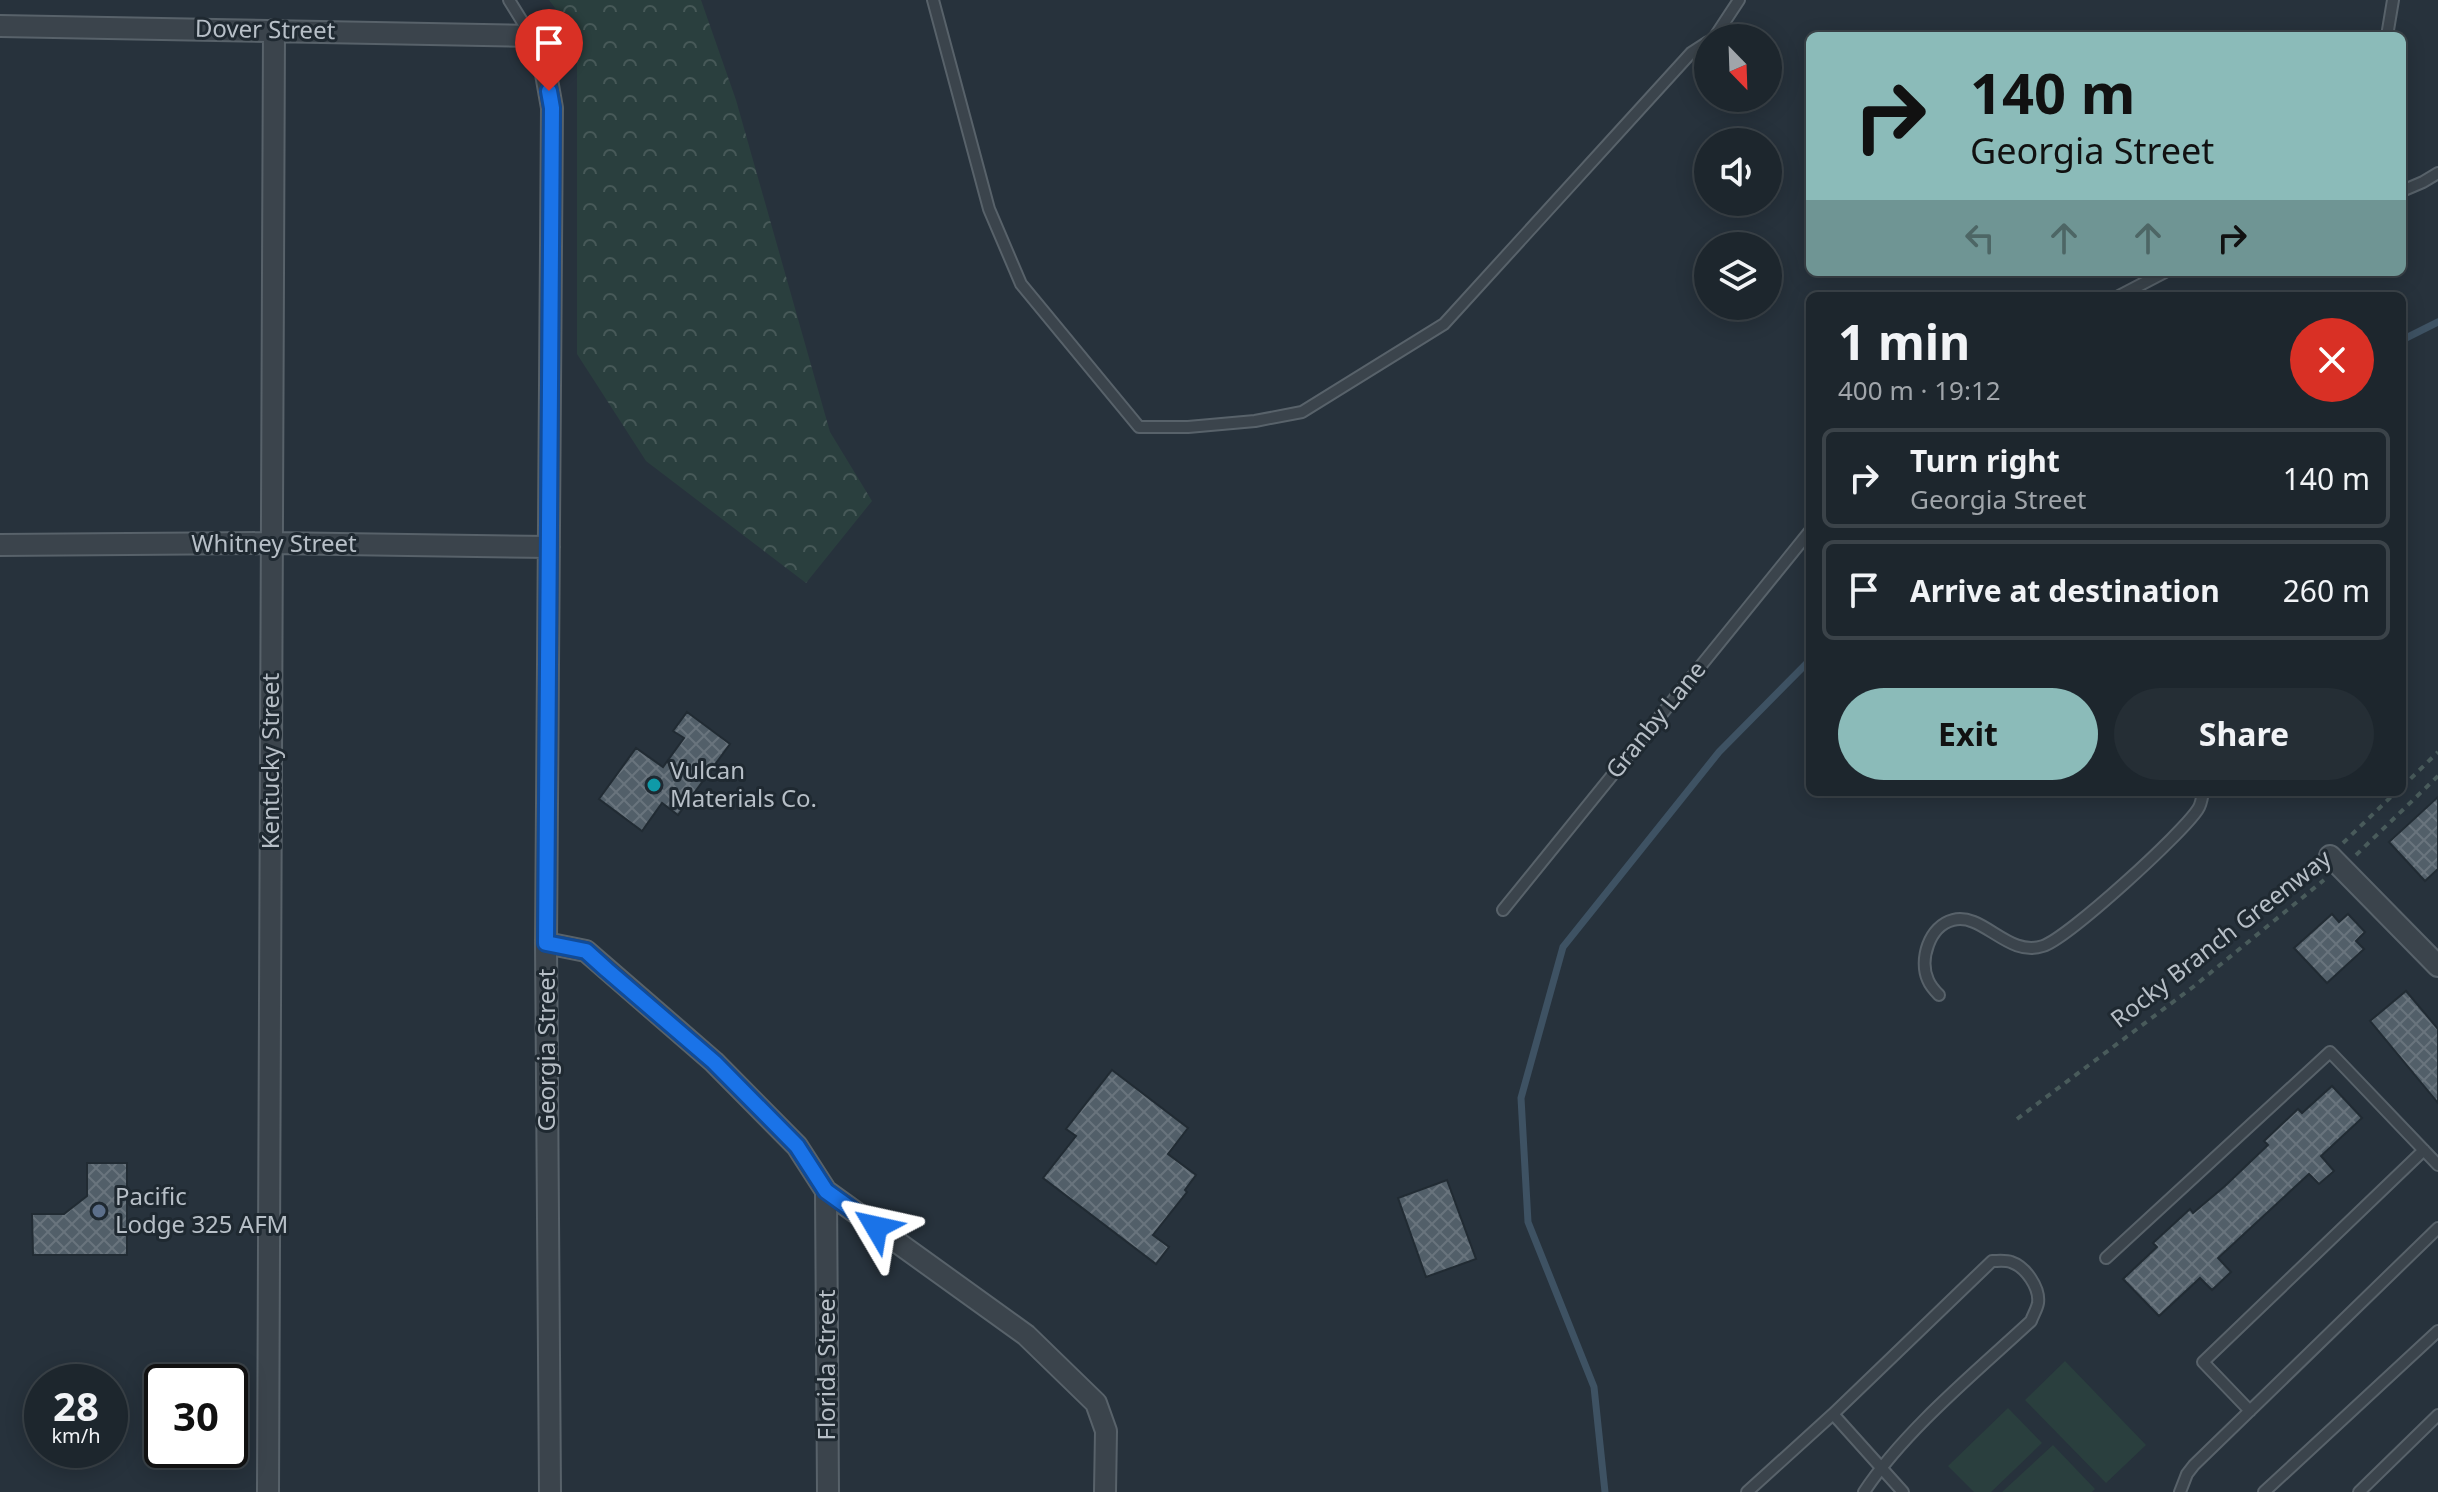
<!DOCTYPE html>
<meta charset="utf-8">
<style>
:root{--surface:#1d262d;--page:#252e35;--text:#f1f3f6;--muted:#a0a5aa;--line:#3b4349;--accent:#8bbbb9}
body{margin:0;font-family:"Noto Sans",sans-serif;background:var(--page);color:var(--text);height:100vh;display:flex;flex-direction:column;font-size:30px;white-space:nowrap}
*{box-sizing:border-box;margin:0}
p{font-size:26px;color:var(--muted)}
.icon{flex:none;width:44px;height:44px;fill:none;stroke:currentColor;stroke-width:2;stroke-linecap:round;stroke-linejoin:round}
.map{position:relative;flex:1;overflow:hidden}
.sheet{position:absolute;left:1806px;top:292px;width:600px;height:504px;display:flex;flex-direction:column;background:var(--surface);border-radius:12px;box-shadow:0 4px 20px #0003,0 0 0 2px var(--line)}
.sheet>*{flex:none}
.banner{position:absolute;left:1806px;top:32px;width:600px;height:244px;border-radius:12px;box-shadow:0 4px 20px #0003,0 0 0 2px var(--line);background:#8bbbb9;color:#111;overflow:hidden}
.needle{width:52px;rotate:157deg}
.fabs{position:absolute;left:1694px;top:24px;display:grid;gap:16px}
.fabs a{display:grid;place-items:center;width:88px;height:88px;border-radius:50%;background:var(--surface);box-shadow:0 4px 20px #0003,0 0 0 2px var(--line);font-size:40px}
.speed{position:absolute;left:24px;top:1364px;display:flex;gap:16px;font-size:40px;font-weight:700;text-align:center}
.speed>*{display:grid;place-content:center;width:104px;height:104px;border-radius:50%;background:var(--surface);box-shadow:0 4px 20px #0003,0 0 0 2px var(--line);line-height:1}
.speed small{font-size:20px;font-weight:400}
.speed .limit{border:4px solid #111;border-radius:12px;background:#fff;color:#111}
.pin{position:absolute;display:grid;place-items:center;width:68px;height:68px;color:#fff;margin:-82px -34px;border-radius:50% 50% 50% 0;rotate:-45deg;box-shadow:0 0 8px #0007}
.pin .icon{rotate:45deg}
.me{position:absolute;width:88px;margin:-44px;rotate:306deg;stroke-linejoin:round;filter:drop-shadow(0 0 6px #0008)}
.turn{display:flex;align-items:center;gap:28px;height:168px;padding:0 32px;font-size:36px}
.turn .icon{width:104px;height:104px;stroke-width:2.5}
.turn b{display:block;font-size:56px;line-height:68px}
.lanes{display:flex;align-items:center;height:76px;padding:0 32px;background:#0003;justify-content:center;gap:40px;direction:ltr}
.lanes .off{opacity:.35}
.round{display:grid;place-items:center;flex:none;width:84px;height:84px;border-radius:42px;background:var(--page)}
.headline{display:flex;align-items:center;justify-content:space-between;height:136px;padding:0 32px}
h1{font-size:48px;font-weight:700;line-height:60px}
.primary-button{display:flex;gap:16px;margin-top:auto;padding:16px 32px}
.primary-button a{flex:1;height:92px;border-radius:48px;background:var(--accent);color:#111;font-size:32px;font-weight:700;line-height:92px;text-align:center}
.primary-button a+a{background:var(--page);color:var(--text)}
ul{padding:0;list-style:none}
li{display:flex;align-items:center;gap:24px;height:100px;margin:0 16px 12px;padding:0 16px;border:4px solid var(--line);border-radius:12px}
li div{flex:1}
li b{display:block;font-size:30px}
li em{font-style:normal}
.map>svg:first-child{display:block}
.grass{fill:#2a3f3e}
.forest{fill:url(#forest-crowns)}
.lines{fill:none;stroke-linecap:round;stroke-linejoin:round}
.stream{stroke:#3e5263;stroke-width:7}
.building{fill:url(#building-cross-hatch);stroke:#212b33;stroke-width:2}
.lane-casing{stroke:#58626a;stroke-width:14}
.street-casing{stroke:#58626a;stroke-width:24}
.path{stroke:#495b5b;stroke-width:4;stroke-dasharray:6 6;stroke-linecap:butt}
.lane{stroke:#3b444c;stroke-width:10}
.street{stroke:#3b444c;stroke-width:20}
.route-casing{stroke:#114b97;stroke-width:20}
.route{stroke:#1a73e8;stroke-width:14}
.culture-dot{fill:#0f9aa8;stroke:#1f2931;stroke-width:3}
.service-dot{fill:#5c6f8a;stroke:#1f2931;stroke-width:3}
.labels{text-anchor:middle;stroke-width:6;stroke-linejoin:round;paint-order:stroke}
.street-label{font-size:24px;fill:#b7bfc7;stroke:#1f2931}
.poi-label{font-size:24px;fill:#b7bfc7;stroke:#1f2931;text-anchor:start}
</style>
<div class="map">
<svg width="2438" height="1492" viewBox="0 0 2438 1492">
<defs>
<pattern id="forest-crowns" width="20" height="18" patternUnits="userSpaceOnUse" patternTransform="scale(2)"><rect width="20" height="18" fill="#2a3f3e"/><path d="M2 6a3 3 0 1 1 6 0M12 15a3 3 0 1 1 6 0" fill="none" stroke="#475958"/></pattern>
<pattern id="building-cross-hatch" width="8" height="8" patternUnits="userSpaceOnUse" patternTransform="scale(2)"><rect width="8" height="8" fill="#525f69"/><path d="M0 0l8 8M0 8l8-8" fill="none" stroke="#69747d"/></pattern>
</defs>
<rect width="100%" height="100%" fill="#27323c"/>
<path class="grass" d="M2065,1361L2146,1445L2106,1483L2025,1400Z
M2008,1408L2042,1443L1991,1492H1974L1948,1466Z
M2053,1445L2095,1489L2092,1492H2002Z"/>
<path class="forest" d="M549,0H701L736,100L830,432L872,501L806,583L646,461L577,354V37Z"/>
<g class="lines">
<path class="stream" d="M2402,340L2438,322
M1605,1492L1594,1387L1528,1222L1521,1098L1563,947L1719,752L1810,660"/>
</g>
<path class="building" d="M687,712L730,744L678,815L662,803L642,831L599,799L636,748L663,767L684,738L673,731Z
M2438,797V869L2425,881L2389,842Z
M2332,914L2339,922L2348,914L2365,932L2356,941L2364,949L2327,983L2294,948Z
M2406,991L2438,1029V1103L2370,1021Z
M1112,1070L1188,1128L1168,1154L1196,1175L1185,1190L1187,1192L1153,1235L1169,1247L1156,1264L1043,1178L1076,1136L1066,1129Z
M2332,1086L2362,1118L2321,1156L2334,1171L2319,1184L2309,1174L2218,1258L2231,1272L2212,1290L2200,1278L2159,1316L2123,1279L2157,1247L2153,1243L2190,1209L2193,1213L2225,1186L2268,1145L2264,1141L2298,1109L2302,1113Z
M87,1163H127V1255H33L32,1214H64L87,1196Z
M1447,1180L1476,1259L1426,1277L1398,1198Z"/>
<g class="lines">
<g class="lane-casing">
<path id="lane" d="M509,0L530,34
M933,0L989,209L1021,284L1139,427H1188L1255,421L1302,412L1444,324L1691,53L1708,42
M2387,36L2393,0
M1714,38L1739,0
M2402,191L2423,182L2438,173
M2119,296L2165,272
M1503,910L1810,531
M1939,995C1935,991 1930,985 1928,980C1919,960 1929,926 1953,920C1983,912 2008,958 2043,946C2068,938 2183,833 2198,809C2201,805 2202,798 2203,792
M2106,1258L2330,1052L2438,1165
M2250,1411L2203,1362L2424,1150
M1833,1414L1992,1261C1998,1261 2006,1260 2011,1262C2026,1267 2040,1288 2038,1303C2037,1309 2033,1315 2031,1321C1976,1372 1905,1430 1864,1492
M1747,1492L1833,1414L1903,1492
M2180,1492L2187,1474L2194,1465L2438,1228
M2264,1492L2438,1331
M2359,1492L2438,1415"/>
</g>
<g class="street-casing">
<path id="street" d="M0,26L531,36L546,74L552,108L546,943L550,1492
M0,545L272,543L549,547
M2330,856L2438,966
M546,943L586,951L714,1062L797,1146L826,1191L1026,1335L1096,1403L1106,1431L1105,1492
M826,1191L828,1492
M268,1492L274,30"/>
</g>
<path class="path" d="M2402,787L2438,752
M2343,843L2396,792
M2356,855L2438,776
M2017,1119L2193,987L2324,880"/>
<use href="#lane" class="lane"/>
<use href="#street" class="street"/>
</g>
<g class="lines">
<g class="route-casing">
<path id="route" d="M549,91L552,108L546,943L586,951L607,970L714,1062L797,1146L826,1191L876,1227"/>
</g>
<use href="#route" class="route"/>
</g>
<circle class="culture-dot" cx="654" cy="785" r="8"/>
<circle class="service-dot" cx="99" cy="1211" r="8"/>
<g class="labels">
<g class="street-label">
<text transform="translate(265 30) rotate(1)" y="8">Dover Street</text>
<text x="274" y="552">Whitney Street</text>
<text transform="translate(1656 720) rotate(-51)" y="8">Granby Lane</text>
<text transform="translate(271 761) rotate(-90)" y="8">Kentucky Street</text>
<text transform="translate(2221 939) rotate(-38)" y="8">Rocky Branch Greenway</text>
<text transform="translate(547 1050) rotate(-90)" y="8">Georgia Street</text>
<text transform="translate(827 1365) rotate(-90)" y="8">Florida Street</text>
</g>
<g class="poi-label">
<text x="670" y="779">Vulcan<tspan x="670" dy="28">Materials Co.</tspan></text>
<text x="115" y="1205">Pacific<tspan x="115" dy="28">Lodge 325 AFM</tspan></text>
</g>
</g>
</svg>
<div class="fabs">
<a><svg class="needle" viewBox="-14 -14 28 28"><path d="M0-13l5 13h-10z" fill="#e53935"/><path d="M0 13l5-13h-10z" fill="#a0a5aa"/></svg></a>
<a><svg class="icon" aria-label="sound" viewBox="0 0 24 24"><path d="M4 9h4l5-4v14l-5-4H4zM17 9q2 3 0 6"/></svg></a>
<a><svg class="icon" aria-label="layers" viewBox="0 0 24 24"><path d="M12 4l9 5-9 5-9-5zM3 14l9 5 9-5"/></svg></a>
</div>
<div class="speed"><div>28<small>km/h</small></div><div class="limit">30</div></div>
<div class="pin" style="left:549px;top:91px;background:#d93025"><svg class="icon" aria-label="arrive" viewBox="0 0 24 24"><path d="M6 21V4h12l-3 4 3 4H6"/></svg></div>
<svg class="me" style="left:876px;top:1227px" viewBox="-20 -20 40 40"><path d="M0-17L14 15 0 8-14 15z" fill="#1a73e8" stroke="#fff" stroke-width="4"/></svg>
<div class="banner">
<div class="turn"><svg class="icon" aria-label="right" viewBox="0 0 24 24"><path d="M7 20v-9h11M14 6l5 5-5 5"/></svg><div><b>140 m</b>Georgia Street</div></div>
<div class="lanes"><svg class="icon off" aria-label="left" viewBox="0 0 24 24"><path d="M17 20v-9H6M10 6l-5 5 5 5"/></svg><svg class="icon off" aria-label="ahead" viewBox="0 0 24 24"><path d="M12 20V5M6 11l6-6 6 6"/></svg><svg class="icon off" aria-label="ahead" viewBox="0 0 24 24"><path d="M12 20V5M6 11l6-6 6 6"/></svg><svg class="icon" aria-label="right" viewBox="0 0 24 24"><path d="M7 20v-9h11M14 6l5 5-5 5"/></svg></div>
</div>
<section class="sheet">
<div class="headline"><div><h1>1 min</h1><p>400 m · 19:12</p></div><a class="round" style="background:#d93025;color:#fff"><svg class="icon" aria-label="close" viewBox="0 0 24 24"><path d="M6 6l12 12M18 6L6 18"/></svg></a></div>
<ul>
<li><svg class="icon" aria-label="right" viewBox="0 0 24 24"><path d="M7 20v-9h11M14 6l5 5-5 5"/></svg><div><b>Turn right</b><p>Georgia Street</p></div><em>140 m</em></li>
<li><svg class="icon" aria-label="arrive" viewBox="0 0 24 24"><path d="M6 21V4h12l-3 4 3 4H6"/></svg><div><b>Arrive at destination</b></div><em>260 m</em></li>
</ul>
<div class="primary-button"><a>Exit</a><a>Share</a></div>
</section>
</div>
